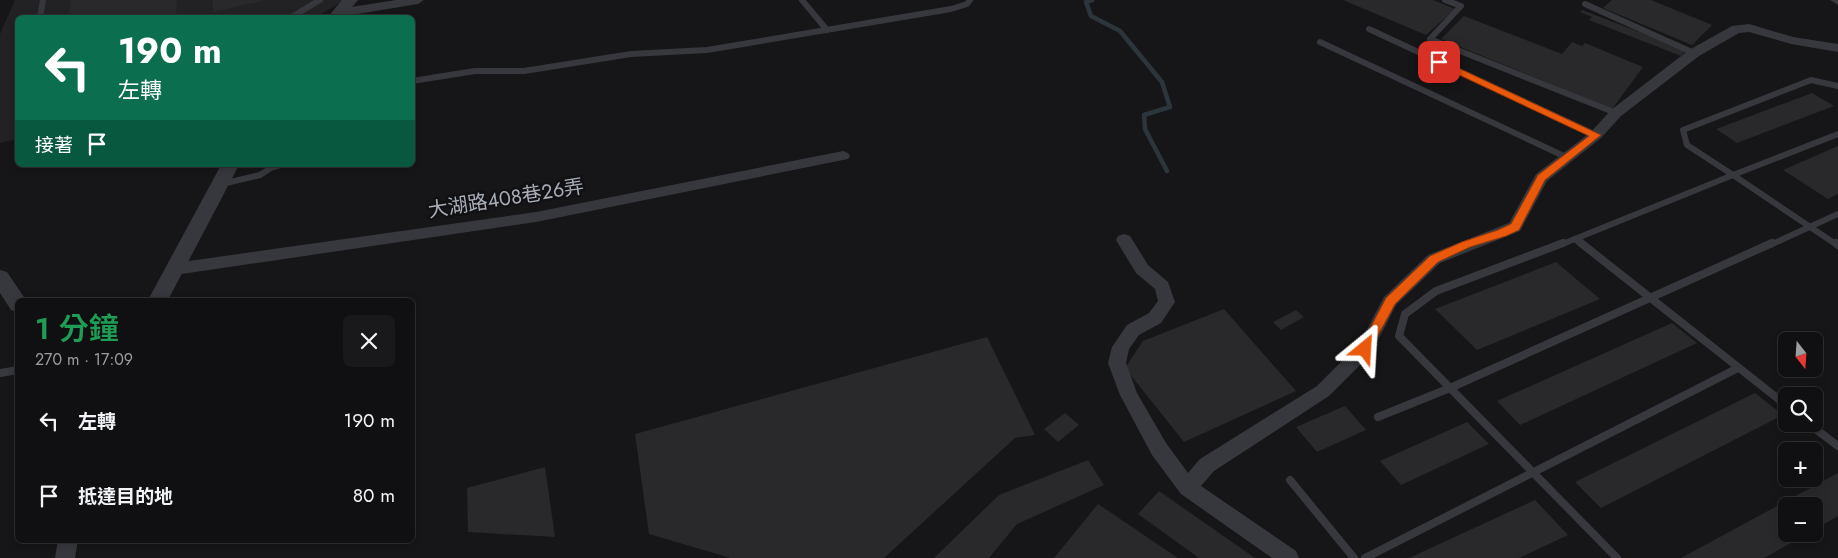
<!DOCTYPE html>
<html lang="zh-TW">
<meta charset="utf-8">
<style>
:root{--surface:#101012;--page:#19191b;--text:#f1f3f6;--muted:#9c9d9f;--line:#303032}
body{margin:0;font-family:Jost,"Noto Sans TC",sans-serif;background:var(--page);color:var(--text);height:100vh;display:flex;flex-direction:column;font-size:19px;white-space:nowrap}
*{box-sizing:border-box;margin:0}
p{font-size:16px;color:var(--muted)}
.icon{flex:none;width:28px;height:28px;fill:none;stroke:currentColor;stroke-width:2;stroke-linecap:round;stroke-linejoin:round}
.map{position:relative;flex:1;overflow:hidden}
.side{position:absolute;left:15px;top:298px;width:400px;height:245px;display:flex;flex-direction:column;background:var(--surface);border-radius:8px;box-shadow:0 2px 8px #0003,0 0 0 1px var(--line)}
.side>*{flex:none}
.hud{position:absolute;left:15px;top:15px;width:400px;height:152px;border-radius:8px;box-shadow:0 2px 8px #0003,0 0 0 1px var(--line);background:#0b6e4f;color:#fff;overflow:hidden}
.needle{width:32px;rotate:163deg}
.fabs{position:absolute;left:1778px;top:332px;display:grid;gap:10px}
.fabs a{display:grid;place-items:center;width:45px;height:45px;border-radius:8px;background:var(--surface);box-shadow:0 2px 8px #0003,0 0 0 1px var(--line);font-size:25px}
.pin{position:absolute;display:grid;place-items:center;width:42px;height:42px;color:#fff;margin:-21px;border-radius:10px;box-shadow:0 2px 8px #0006}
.me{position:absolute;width:55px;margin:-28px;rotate:27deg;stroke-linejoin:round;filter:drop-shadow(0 0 4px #0008)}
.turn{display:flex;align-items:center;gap:18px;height:105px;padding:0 20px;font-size:22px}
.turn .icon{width:65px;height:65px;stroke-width:2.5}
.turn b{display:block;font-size:35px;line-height:42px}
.then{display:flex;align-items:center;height:48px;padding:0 20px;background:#0003;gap:10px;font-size:19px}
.round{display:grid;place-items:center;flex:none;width:52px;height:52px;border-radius:8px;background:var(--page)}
.overview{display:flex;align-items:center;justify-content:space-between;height:85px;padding:0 20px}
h1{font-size:30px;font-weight:600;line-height:38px;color:#1e9e55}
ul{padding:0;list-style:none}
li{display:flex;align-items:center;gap:15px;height:75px;padding:0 20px}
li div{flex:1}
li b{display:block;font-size:19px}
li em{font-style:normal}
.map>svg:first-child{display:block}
.built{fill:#222225}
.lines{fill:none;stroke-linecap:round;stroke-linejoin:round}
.stream{stroke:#2c353c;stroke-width:4.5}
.building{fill:#29292c}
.service-far1{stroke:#37383d;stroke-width:6}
.service{stroke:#37383d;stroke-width:8}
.minor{fill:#37383d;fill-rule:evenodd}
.tertiary{fill:#37383d;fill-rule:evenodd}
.route{fill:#ea580c;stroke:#983908}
.labels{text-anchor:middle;stroke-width:5;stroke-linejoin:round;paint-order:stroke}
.street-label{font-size:20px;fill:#a8adb8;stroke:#111113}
</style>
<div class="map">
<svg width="1838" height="558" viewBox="0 0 1838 558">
<rect width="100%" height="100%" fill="#161618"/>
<path class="built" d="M15,0H344L317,17L18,18L17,139L0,143V34Z"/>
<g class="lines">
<path class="stream" d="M1092,0L1086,2L1091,16L1120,31L1162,82L1170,107L1144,115L1145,129L1167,171"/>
</g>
<path class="building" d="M71,0H177L176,18H68Z
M213,0H262V1L213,12Z
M1343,0H1433L1455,9L1426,35Z
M1612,0H1651L1712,25L1692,45L1603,8Z
M1582,10L1686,50L1681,56L1589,20L1592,17L1580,12Z
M1464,16L1562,54L1572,42L1582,46L1585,43L1643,67L1612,109L1441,39Z
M1812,93L1834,106L1737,143L1716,129Z
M1838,146V194L1828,199L1783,170Z
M1556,262L1600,299L1477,350L1435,309Z
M1224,309L1296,391L1184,442L1125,368L1143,341Z
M1296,310L1304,317L1281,330L1273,322Z
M1672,323L1697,343L1520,425L1497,401Z
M987,337L1035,435L1015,438L884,558H731L649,534L635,434Z
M1755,393L1783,415L1601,508L1575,482Z
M1345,406L1366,430L1317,452L1296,427Z
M1065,413L1079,425L1058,442L1044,429Z
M1467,422L1489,444L1401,485L1380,461Z
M1088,460L1104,485L1017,524L989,558H934L999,495Z
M545,467L555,537L468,532L467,488Z
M1838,473V516L1814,530V506H1786V534H1807L1764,558H1681Z
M1159,491L1255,558H1199L1138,514Z
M1535,500L1568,535L1519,558H1409Z
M1098,504L1178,558H1054Z"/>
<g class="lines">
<path class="service-far1" d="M802,0L827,30
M1445,0L1461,6L1430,39L1616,113
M1585,4L1694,53
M40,18L43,0
M290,18L320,0
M1369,29L1596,135
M1320,42L1566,157
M412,81L475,71H524L631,54L707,50L951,9L967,4L970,0
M1838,86L1811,80L1683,130L1687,145L1733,175L1838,134
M222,184L260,175L271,168L281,165
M1575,239L1582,245
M1560,245L1733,175L1837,245
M1770,245L1838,214"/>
<path class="service" d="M1563,243L1436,291L1405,314L1399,336L1617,558
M1581,243L1786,405
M1836,243L1838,245
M0,373L18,370
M1378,417L1450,388L1772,243
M1809,424L1838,446
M1290,480L1354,558
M1365,558L1738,368"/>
<path class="minor" d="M396,0H424L418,4L339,17L333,13L339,9Z
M1830,0H1838V5Z
M1749,24L1793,37L1838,44V52L1791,44L1749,32L1739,33L1699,56L1621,116L1601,138L1547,181L1520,231L1440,263L1396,305L1371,354L1329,396L1214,471L1201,486L1296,551L1299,558H1272L1181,494L1152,455L1120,395L1108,363L1112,347L1127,325L1149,313L1158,301L1155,289L1136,273L1116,240L1118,236L1124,234L1130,236L1148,265L1168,282L1175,302L1161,323L1139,335L1129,349L1126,363L1137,393L1166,443L1188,473L1200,459L1317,386L1359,344L1384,297L1428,255L1509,223L1536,174L1591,132L1611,110L1689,50L1732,26Z
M843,151L848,153L850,156L848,159L536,222L175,275L169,273L167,269L169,265L175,263L536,212Z
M58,540H78L75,558H55Z"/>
<path class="tertiary" d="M342,0H358L343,18H327Z
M221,165H239L168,300H148Z
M0,270L7,272L26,300H18V313L11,310L0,293Z"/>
</g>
<path class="route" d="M1439,59L1601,135L1545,180L1519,230L1506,236L1470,247L1438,262L1395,304L1369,352H1361L1359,349L1386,298L1430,256L1462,242L1498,230L1511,224L1538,175L1589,136L1436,64L1435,62Z"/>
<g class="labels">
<g class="street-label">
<text transform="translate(506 198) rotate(-9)" y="7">大湖路408巷26弄</text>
</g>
</g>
</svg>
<div class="fabs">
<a><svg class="needle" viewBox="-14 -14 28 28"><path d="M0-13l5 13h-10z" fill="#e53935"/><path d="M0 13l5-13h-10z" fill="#9c9d9f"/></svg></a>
<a><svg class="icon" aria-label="search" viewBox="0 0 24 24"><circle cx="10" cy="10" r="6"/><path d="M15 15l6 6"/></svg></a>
<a>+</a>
<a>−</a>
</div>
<div class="pin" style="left:1439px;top:62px;background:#d93025"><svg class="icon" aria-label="arrive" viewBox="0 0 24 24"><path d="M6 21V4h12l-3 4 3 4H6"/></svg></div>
<svg class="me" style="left:1365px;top:349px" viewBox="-20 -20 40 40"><path d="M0-17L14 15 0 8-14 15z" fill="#ea580c" stroke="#fff" stroke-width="4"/></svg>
<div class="hud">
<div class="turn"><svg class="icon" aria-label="left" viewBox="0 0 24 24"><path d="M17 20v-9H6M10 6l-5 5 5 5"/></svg><div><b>190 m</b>左轉</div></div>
<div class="then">接著<svg class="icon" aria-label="arrive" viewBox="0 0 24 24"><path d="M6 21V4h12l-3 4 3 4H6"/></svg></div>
</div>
<section class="side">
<div class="overview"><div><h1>1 分鐘</h1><p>270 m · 17:09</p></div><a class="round"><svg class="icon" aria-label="close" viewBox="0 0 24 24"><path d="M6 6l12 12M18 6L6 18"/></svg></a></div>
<ul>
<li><svg class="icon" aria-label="left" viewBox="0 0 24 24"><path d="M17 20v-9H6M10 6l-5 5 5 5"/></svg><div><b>左轉</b></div><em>190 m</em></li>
<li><svg class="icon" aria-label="arrive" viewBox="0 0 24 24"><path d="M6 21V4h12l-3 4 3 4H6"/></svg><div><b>抵達目的地</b></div><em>80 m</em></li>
</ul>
</section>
</div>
